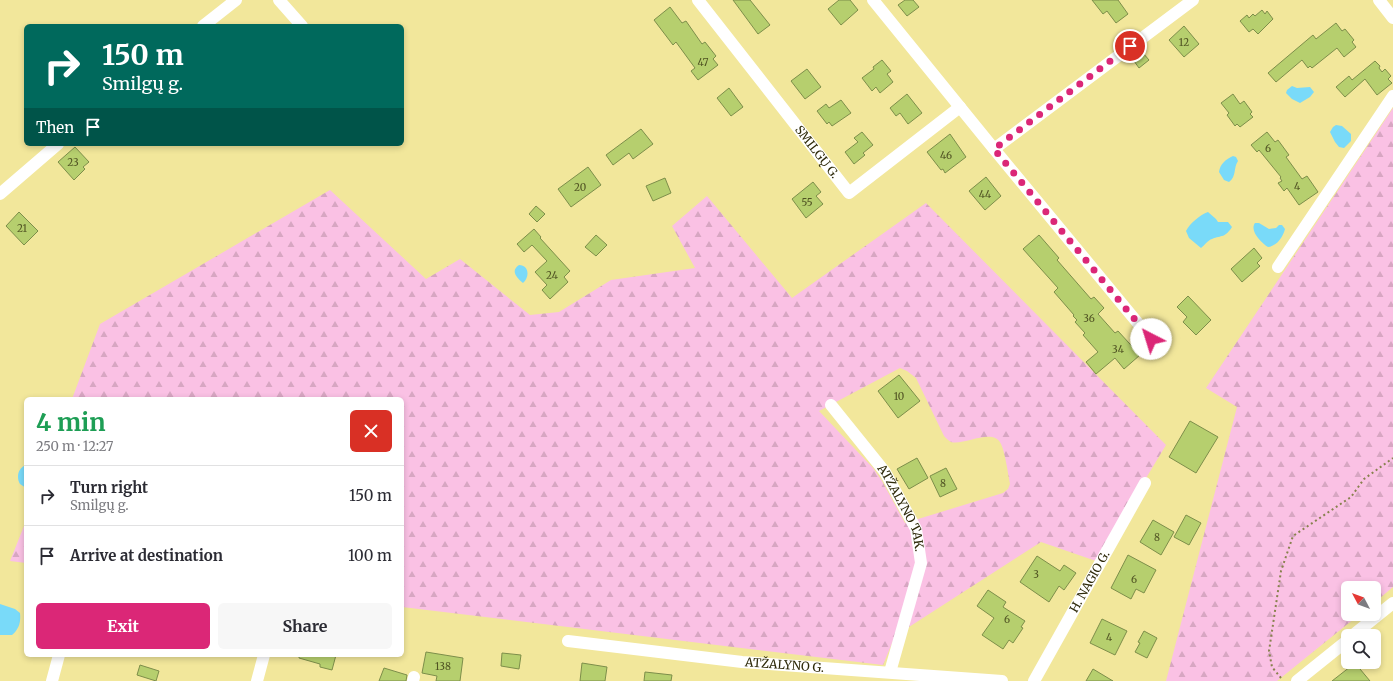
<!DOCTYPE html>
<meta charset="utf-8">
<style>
:root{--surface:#fff;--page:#f7f7f7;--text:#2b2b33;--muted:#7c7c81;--line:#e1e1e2;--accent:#db2777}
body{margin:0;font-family:Merriweather,serif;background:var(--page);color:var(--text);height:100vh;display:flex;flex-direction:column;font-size:15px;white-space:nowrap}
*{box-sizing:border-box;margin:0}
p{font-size:13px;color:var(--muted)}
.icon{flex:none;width:22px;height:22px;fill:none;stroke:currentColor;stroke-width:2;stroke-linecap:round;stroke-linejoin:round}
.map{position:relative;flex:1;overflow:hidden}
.details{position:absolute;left:24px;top:397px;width:380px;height:260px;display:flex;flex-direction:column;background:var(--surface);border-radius:6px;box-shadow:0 2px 6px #0003}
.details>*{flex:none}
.top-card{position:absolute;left:24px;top:24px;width:380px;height:122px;border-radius:6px;box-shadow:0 2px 6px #0003;background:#00695c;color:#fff;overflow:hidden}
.needle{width:26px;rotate:311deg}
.fabs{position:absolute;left:1341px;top:581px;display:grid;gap:8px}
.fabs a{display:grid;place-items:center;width:40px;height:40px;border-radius:6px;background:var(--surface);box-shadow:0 2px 6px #0003;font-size:20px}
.pin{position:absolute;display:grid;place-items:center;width:34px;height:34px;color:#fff;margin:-17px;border:2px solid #fff;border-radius:50%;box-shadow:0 1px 4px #0007}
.me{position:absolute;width:44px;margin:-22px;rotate:320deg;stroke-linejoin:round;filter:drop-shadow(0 0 3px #0008)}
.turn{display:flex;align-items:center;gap:14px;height:84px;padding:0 12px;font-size:18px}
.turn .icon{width:52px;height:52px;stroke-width:2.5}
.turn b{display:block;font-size:28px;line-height:34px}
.then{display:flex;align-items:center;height:38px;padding:0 12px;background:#0003;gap:8px;font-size:15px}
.round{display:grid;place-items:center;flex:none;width:42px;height:42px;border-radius:6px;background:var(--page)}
.headline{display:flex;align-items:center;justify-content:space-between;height:68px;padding:0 12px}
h1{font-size:24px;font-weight:700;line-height:30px;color:#1e9e55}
.primary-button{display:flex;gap:8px;margin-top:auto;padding:8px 12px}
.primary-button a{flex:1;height:46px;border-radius:6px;background:var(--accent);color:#fff;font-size:16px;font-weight:700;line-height:46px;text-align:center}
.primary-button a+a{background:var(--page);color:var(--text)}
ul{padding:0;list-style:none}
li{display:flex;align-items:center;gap:12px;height:60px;padding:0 12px;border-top:1px solid var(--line)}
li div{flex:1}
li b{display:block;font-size:15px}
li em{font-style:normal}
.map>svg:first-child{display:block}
.forest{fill:url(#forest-firs);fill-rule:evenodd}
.water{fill:#79daf9}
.building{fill:#b6cf6e;stroke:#7d8e4a}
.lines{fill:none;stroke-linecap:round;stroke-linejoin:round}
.path{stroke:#88814d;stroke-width:2;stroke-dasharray:2 3;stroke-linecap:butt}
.minor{stroke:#fff;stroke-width:12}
.route{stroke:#db2777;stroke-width:7;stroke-dasharray:0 12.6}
.labels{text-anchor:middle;stroke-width:3;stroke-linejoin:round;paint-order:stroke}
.number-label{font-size:10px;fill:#505323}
.street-label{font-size:12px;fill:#2e2a0a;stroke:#fff}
</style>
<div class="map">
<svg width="1393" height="681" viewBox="0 0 1393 681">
<defs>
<pattern id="forest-firs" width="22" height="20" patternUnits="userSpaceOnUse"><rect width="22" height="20" fill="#fac1e4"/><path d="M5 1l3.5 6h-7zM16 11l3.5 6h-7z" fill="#d7a6c2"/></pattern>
</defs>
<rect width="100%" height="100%" fill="#f2e79b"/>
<path class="forest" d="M1393,108V587L1374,603V588H1348V614H1360L1277,681H1166L1237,407L1206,388Z
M330,190L426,279L460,259L530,315L559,312L611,280L695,268L672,226L707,196L792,298L926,203L1166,445L1096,561L1041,542L895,636L883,665L402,607V399H72L100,324ZM900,368L907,371L916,378L944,436C946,438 949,441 951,442C964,446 993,427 1001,444C1005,452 1008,474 1010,484L1008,489L1003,493L905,523L882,481L873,468L819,411Z
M26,521V563L10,561Z"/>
<path class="water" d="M1292,86L1297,88L1310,87L1314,92L1310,97L1300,103L1292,99L1286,93L1287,90Z
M1336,125L1342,126L1351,134V141L1344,148L1339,147L1335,142L1330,132L1333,127Z
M1233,156L1236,157L1238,161C1233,168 1237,176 1229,182L1224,180L1219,172C1220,164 1226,159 1233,156Z
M1208,212L1216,219L1218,222H1228L1232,227C1225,238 1222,235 1212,239C1208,240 1205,245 1201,248L1189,238L1186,231C1190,223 1200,215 1208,212Z
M1255,223H1259L1269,229L1276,228L1279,225H1282L1285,229C1283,237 1277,246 1268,247C1262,243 1249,231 1255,223Z
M519,265C529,265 530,277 523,283C517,278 510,271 519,265Z
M26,465V488L20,484C16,477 18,468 26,465Z
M0,604L15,609L20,613C21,622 19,629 12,635H0Z"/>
<path class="building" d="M733,0H750L770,25L758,34Z
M839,0H850L858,10L841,25L828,9Z
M905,0H913L919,7L907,16L898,5Z
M1092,0H1118L1128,14L1116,23L1107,11L1103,14Z
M670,7L682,23L686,21L702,44L705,42L716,56L713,59L718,65L698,80L691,71L695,68L676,42L673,45L654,20Z
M1262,10L1265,14L1267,11L1273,19L1258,34L1253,29L1249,32L1240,21L1247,15L1249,18L1253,14L1255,16Z
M1336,23L1342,31L1345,29L1354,40L1352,42L1356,47L1344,57L1337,48L1312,68L1310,66L1308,68L1302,60L1276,82L1268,73L1313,35L1316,39Z
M1184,26L1199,44L1184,57L1169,40Z
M1143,53L1149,60L1139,68L1134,61Z
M882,60L891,71L887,74L893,82L880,93L876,87L872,91L862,78L874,69L873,67Z
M1375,61L1380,66L1379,68L1382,72L1385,69L1391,76L1388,79L1392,83L1377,95L1365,79L1345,97L1336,87L1349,76L1352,80Z
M807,69L821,87L805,99L791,81Z
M729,88L743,107L731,116L717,98Z
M907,94L922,113L908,124L900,113L896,116L890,108Z
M1233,94L1240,104L1244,101L1252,112L1250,114L1253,117L1240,127L1237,124L1235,126L1227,115L1229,113L1221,103Z
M841,100L851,113L832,126L829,122L827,124L817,111L826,104L829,108Z
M641,129L653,144L633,159L629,153L613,165L606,155Z
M862,132L873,145L863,153L865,155L854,164L845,152L858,142L854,138Z
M1267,132L1275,142L1278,140L1289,155L1286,157L1302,179L1307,176L1318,192L1299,205L1287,188L1284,191L1278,183L1282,181L1280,178L1281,177L1259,150L1257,152L1251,145Z
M950,134L966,157L945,173L943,169L941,170L927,152Z
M75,147L89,162L83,167L85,169L74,180L58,162Z
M588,167L601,185L571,207L558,189Z
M986,177L1001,196L985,210L969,191Z
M665,178L671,193L653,201L646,186Z
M813,182L821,192L816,196L823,204L806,218L792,199Z
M536,206L545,214L537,222L529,214Z
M19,212L38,231L24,245L6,226Z
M534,229L541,237L540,238L570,271L564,277L568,282L550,299L542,290L547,285L535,272L547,261L532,245L524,252L517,244Z
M596,235L607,245L596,256L585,247Z
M1039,235L1059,258L1057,260L1091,299L1094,297L1104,308L1098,314L1115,333L1118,331L1140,355L1124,369L1115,358L1096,374L1086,362L1098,352L1083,335L1085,333L1075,322L1077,320L1073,316L1074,315L1054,292L1058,288L1023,249Z
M1254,248L1262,258L1257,263L1260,266L1242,282L1231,269Z
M1188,296L1211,320L1196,335L1183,322L1187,317L1177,307Z
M899,375L920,401L898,418L878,391Z
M1190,421L1218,437L1196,473L1169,457Z
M917,458L928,478L909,489L897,469Z
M946,468L957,489L940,497L930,476Z
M1186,515L1201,523L1189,545L1174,537Z
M1153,520L1174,532L1161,555L1140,542Z
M1128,555L1156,570L1144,593L1136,589L1131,599L1111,588Z
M1037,556L1060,571L1064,565L1076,573L1064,590L1059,586L1049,602L1020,582Z
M988,590L1006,602L1003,607L1025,621L1021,627L1023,628L1013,643L1009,640L1003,649L982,635L994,618L977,606Z
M1102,619L1127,631L1115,655L1090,643Z
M1144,631L1157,638L1147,658L1135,652L1140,643L1138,642Z
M426,652L463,658L460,681H436L437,676L422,673Z
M502,653L521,655L519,669L501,666Z
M299,655H336L332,670L320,667V664L299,658Z
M582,663L607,667L605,681H580Z
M1355,663L1370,681H1332Z
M140,665L159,671L156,681L137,675Z
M384,668L407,675L406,681H379Z
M1093,669L1113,681H1086Z
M645,672L672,675L671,681H644Z"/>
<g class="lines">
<path class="path" d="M1281,678L1272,667L1269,651L1281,571L1293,536L1351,497L1364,479L1393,458"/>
<g class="minor">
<path d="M279,0L302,26"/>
<path id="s1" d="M698,0L849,193L960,107"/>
<path d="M873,0L994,149L1193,0"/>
<path d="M1379,0L1393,18"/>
<path d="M203,26L236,0"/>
<path d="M994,149L1151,339"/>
<path d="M0,194L58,144"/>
<path d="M1278,267L1393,96"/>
<path id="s2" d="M831,405L885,472L916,529L921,563L890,672"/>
<path d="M1352,636L1393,603"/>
<path id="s3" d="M568,641L742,662L1002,681"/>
<path d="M52,681L59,655"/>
<path d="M257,681L264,655"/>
<path d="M413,681L414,677"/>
<path id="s4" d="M1034,681L1145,483"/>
<path d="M1297,681L1348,640"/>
</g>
</g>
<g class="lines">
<path class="route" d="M1130,46L994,149L1151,339"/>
</g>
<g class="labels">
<g class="number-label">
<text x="1184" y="46">12</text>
<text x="703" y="66">47</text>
<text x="1268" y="152">6</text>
<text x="946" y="159">46</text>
<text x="73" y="166">23</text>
<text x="1297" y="190">4</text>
<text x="580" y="191">20</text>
<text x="985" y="198">44</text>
<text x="807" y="206">55</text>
<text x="22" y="232">21</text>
<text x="552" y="279">24</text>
<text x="1089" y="322">36</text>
<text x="1118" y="353">34</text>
<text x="899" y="400">10</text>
<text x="943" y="487">8</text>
<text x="1157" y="541">8</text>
<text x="1036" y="578">3</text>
<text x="1134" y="583">6</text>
<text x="1007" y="623">6</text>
<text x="1109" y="641">4</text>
<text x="443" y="670">138</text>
</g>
<g class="street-label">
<text dy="4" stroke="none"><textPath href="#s1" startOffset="193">SMILGŲ G.</textPath></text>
<text dy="4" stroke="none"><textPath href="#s2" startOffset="126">ATŽALYNO TAK.</textPath></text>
<text dy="4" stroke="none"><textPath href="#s4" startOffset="114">H. NAGIO G.</textPath></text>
<text dy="4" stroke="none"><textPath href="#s3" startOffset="218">ATŽALYNO G.</textPath></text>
</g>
</g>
</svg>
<div class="fabs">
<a><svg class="needle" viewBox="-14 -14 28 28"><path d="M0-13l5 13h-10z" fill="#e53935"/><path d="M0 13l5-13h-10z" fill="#7c7c81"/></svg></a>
<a><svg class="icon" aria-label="search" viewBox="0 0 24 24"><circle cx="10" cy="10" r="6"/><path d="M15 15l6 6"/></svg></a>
</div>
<div class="pin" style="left:1130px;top:46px;background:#d93025"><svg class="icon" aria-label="arrive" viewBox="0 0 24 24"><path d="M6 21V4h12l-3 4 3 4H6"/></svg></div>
<svg class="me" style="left:1151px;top:339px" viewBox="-20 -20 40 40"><circle r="19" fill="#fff"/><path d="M0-13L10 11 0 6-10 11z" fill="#db2777"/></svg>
<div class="top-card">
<div class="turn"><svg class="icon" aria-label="right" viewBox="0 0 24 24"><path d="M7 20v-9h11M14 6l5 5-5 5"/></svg><div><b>150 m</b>Smilgų g.</div></div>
<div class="then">Then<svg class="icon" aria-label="arrive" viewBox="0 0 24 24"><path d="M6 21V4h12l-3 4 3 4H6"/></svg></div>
</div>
<section class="details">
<div class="headline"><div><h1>4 min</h1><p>250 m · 12:27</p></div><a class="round" style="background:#d93025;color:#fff"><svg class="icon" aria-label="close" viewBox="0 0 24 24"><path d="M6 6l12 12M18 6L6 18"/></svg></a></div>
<ul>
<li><svg class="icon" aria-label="right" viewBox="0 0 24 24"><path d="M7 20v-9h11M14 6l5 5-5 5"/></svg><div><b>Turn right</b><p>Smilgų g.</p></div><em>150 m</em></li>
<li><svg class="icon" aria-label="arrive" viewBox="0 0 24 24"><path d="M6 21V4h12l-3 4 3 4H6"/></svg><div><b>Arrive at destination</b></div><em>100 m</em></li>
</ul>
<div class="primary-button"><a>Exit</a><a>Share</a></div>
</section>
</div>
